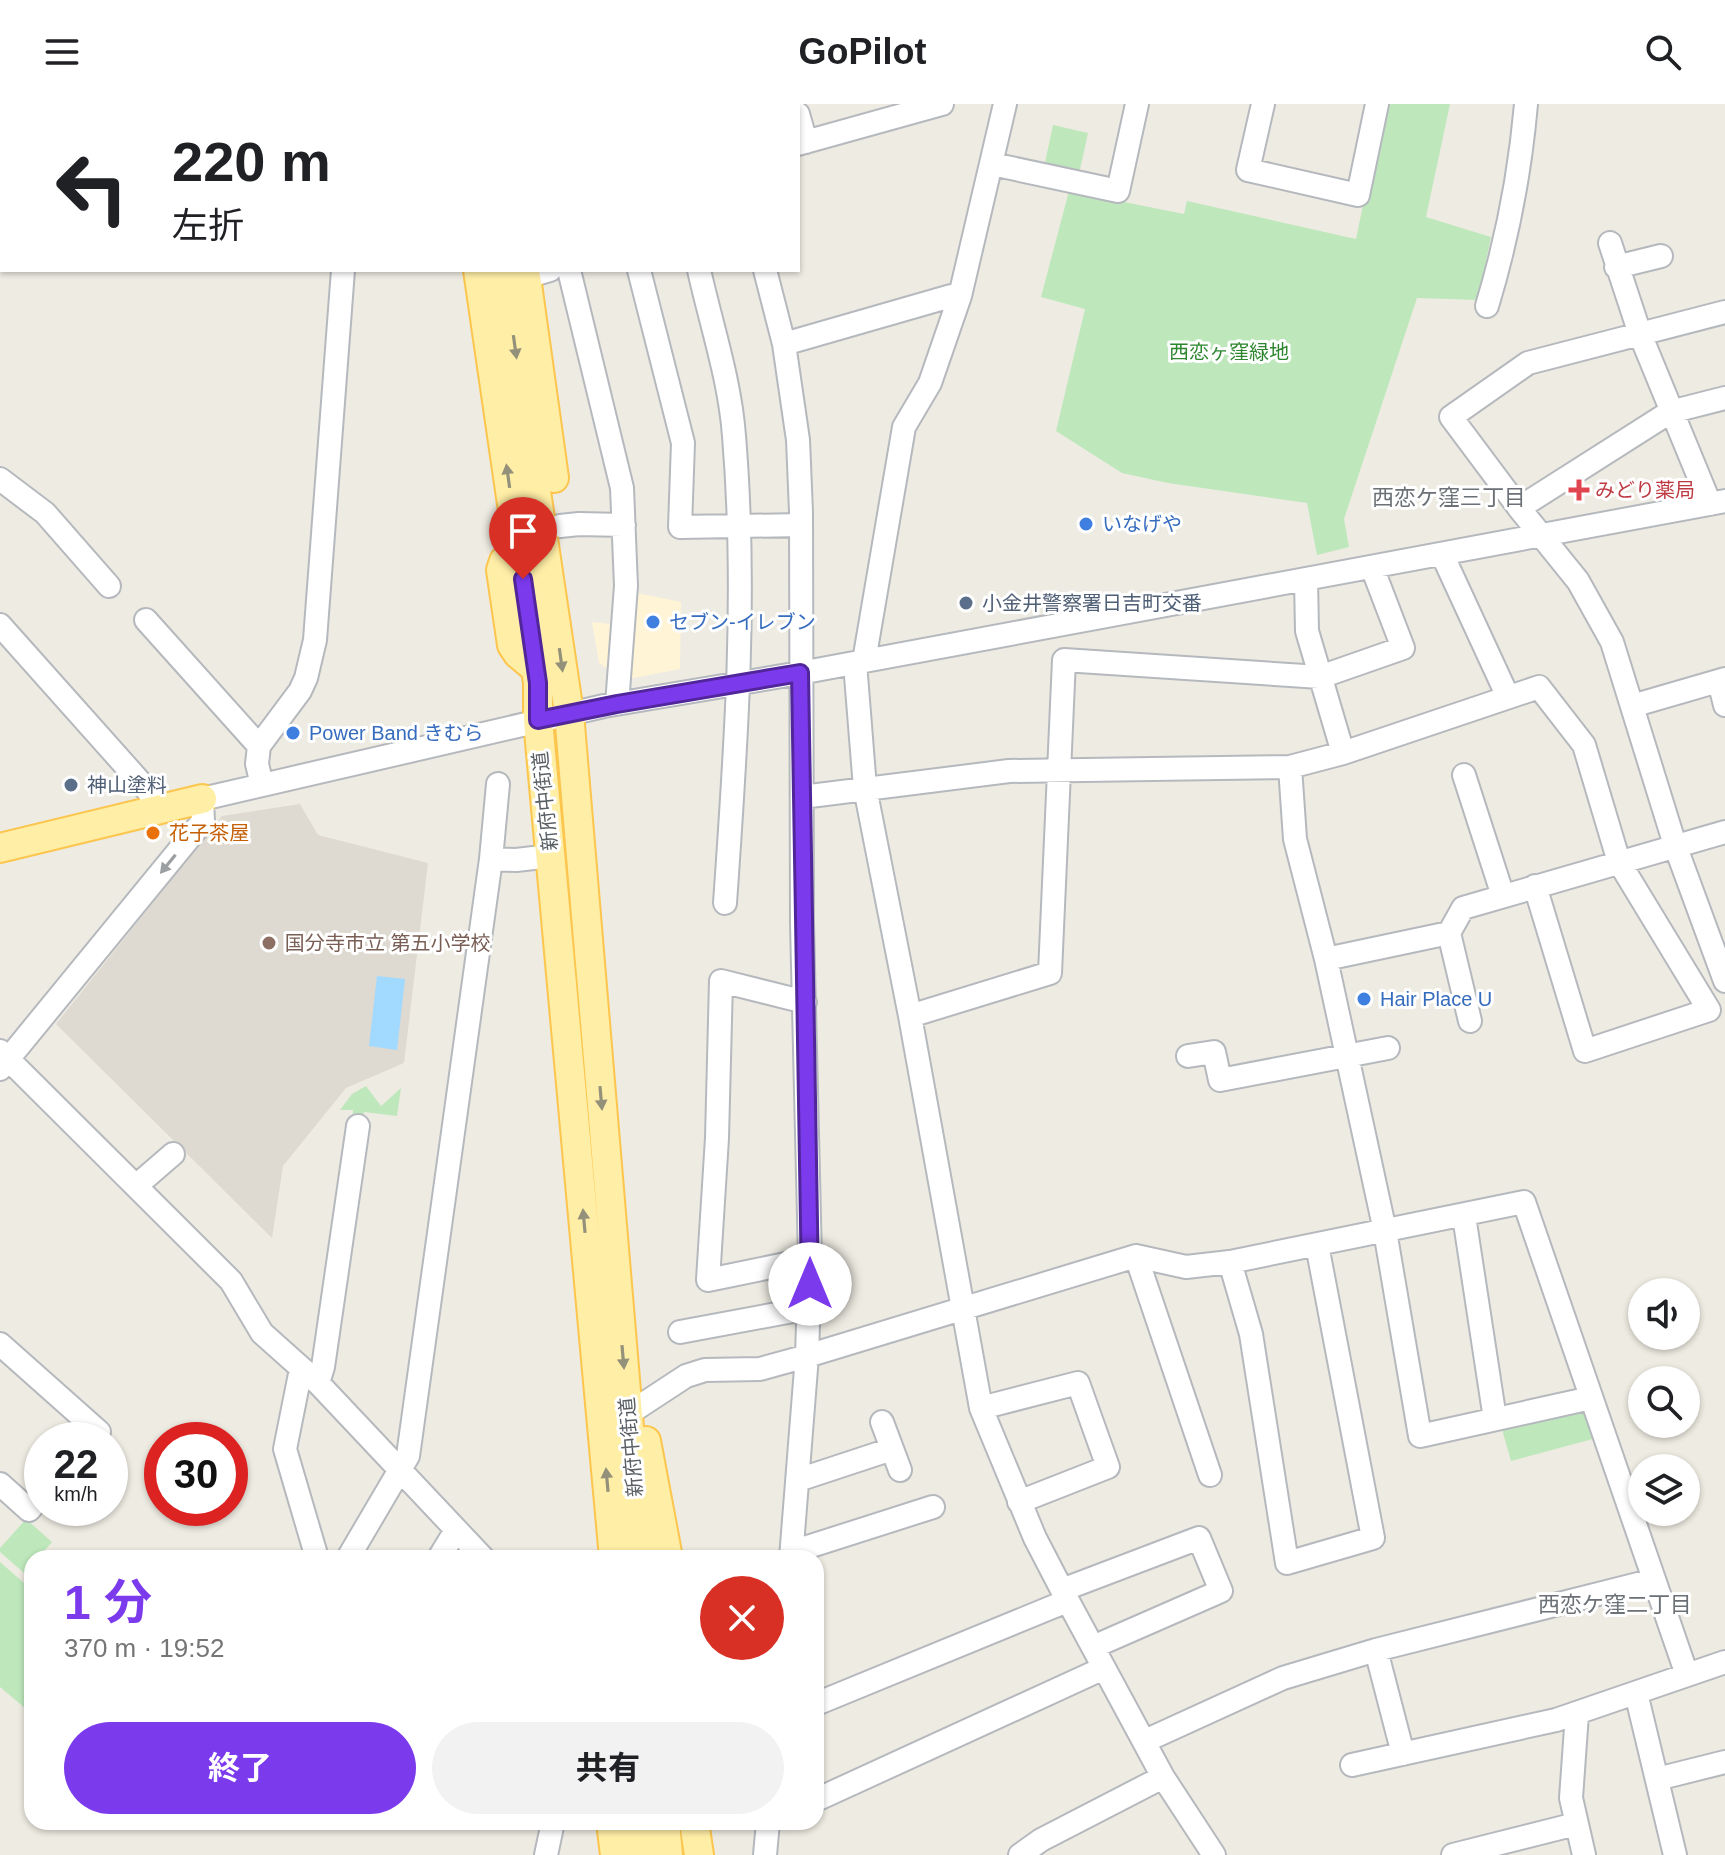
<!DOCTYPE html>
<html lang="ja">
<meta charset="utf-8">
<style>
:root{--surface:#fff;--page:#f2f2f2;--text:#202124;--muted:#757577;--accent:#7c3aed}
body{margin:0;font-family:Helvetica,"Noto Sans JP",sans-serif;background:var(--page);color:var(--text);height:100vh;display:flex;flex-direction:column;font-size:30px;white-space:nowrap}
*{box-sizing:border-box;margin:0}
p{font-size:26px;color:var(--muted)}
.icon{flex:none;width:44px;height:44px;fill:none;stroke:currentColor;stroke-width:2;stroke-linecap:round;stroke-linejoin:round}
.map{position:relative;flex:1;overflow:hidden}
.panel{position:absolute;left:24px;top:1446px;width:800px;height:280px;display:flex;flex-direction:column;background:var(--surface);border-radius:24px;box-shadow:0 2px 6px #0004}
.panel>*{flex:none}
.hud{position:absolute;left:0px;top:0px;width:800px;height:168px;box-shadow:0 2px 6px #0004;background:#fff;color:var(--text);overflow:hidden}
.buttons{position:absolute;left:1628px;top:1174px;display:grid;gap:16px}
.buttons a{display:grid;place-items:center;width:72px;height:72px;border-radius:50%;background:var(--surface);box-shadow:0 2px 6px #0004;font-size:40px}
.speed{position:absolute;left:24px;top:1318px;display:flex;gap:16px;font-size:40px;font-weight:700;text-align:center}
.speed>*{display:grid;place-content:center;width:104px;height:104px;border-radius:50%;background:var(--surface);box-shadow:0 2px 6px #0004;line-height:1}
.speed small{font-size:20px;font-weight:400}
.speed .limit{border:12px solid #d22;background:#fff;color:#111}
.pin{position:absolute;display:grid;place-items:center;width:68px;height:68px;color:#fff;margin:-82px -34px;border-radius:50% 50% 50% 0;rotate:-45deg;box-shadow:0 0 8px #0007}
.pin .icon{rotate:45deg}
.me{position:absolute;width:88px;margin:-44px;rotate:0deg;stroke-linejoin:round;filter:drop-shadow(0 0 6px #0008)}
.turn{display:flex;align-items:center;gap:28px;height:168px;padding:0 40px;font-size:36px}
.turn .icon{width:104px;height:104px;stroke-width:2.5}
.turn b{display:block;font-size:56px;line-height:68px}
.round{display:grid;place-items:center;flex:none;width:84px;height:84px;border-radius:42px;background:var(--page)}
.overview{display:flex;align-items:center;justify-content:space-between;height:136px;padding:0 40px}
h1{font-size:48px;font-weight:700;line-height:60px;color:var(--accent)}
.cta{display:flex;gap:16px;margin-top:auto;padding:16px 40px}
.cta a{flex:1;height:92px;border-radius:48px;background:var(--accent);color:#fff;font-size:32px;font-weight:700;line-height:92px;text-align:center}
.cta a+a{background:var(--page);color:var(--text)}
header{display:flex;justify-content:space-between;align-items:center;height:104px;padding:0 40px;background:var(--surface);font-size:36px;font-weight:700}
.map>svg:first-child{display:block}
.commercial{fill:#fff4d6}
.education{fill:#dedad1}
.green{fill:#bee8bc}
.water{fill:#a1d9ff}
.lines{fill:none;stroke-linecap:round;stroke-linejoin:round}
.minor-casing{stroke:#b5b9be;stroke-width:26}
.major-casing{stroke:#fcc54e;stroke-width:32}
.minor{stroke:#fff;stroke-width:22}
.major{stroke:#ffeea6;stroke-width:28}
.oneway{fill:#94917b}
.oneway2{fill:#9c9fa2}
.route-casing{stroke:#51269a;stroke-width:20}
.route{stroke:#7c3aed;stroke-width:14}
.health-dot{fill:#e0444e;stroke:#fff;stroke-width:3}
.shop-dot{fill:#3f7fe0;stroke:#fff;stroke-width:3}
.service-dot{fill:#5c6f8a;stroke:#fff;stroke-width:3}
.food-dot{fill:#e8710a;stroke:#fff;stroke-width:3}
.education-dot{fill:#8d6e63;stroke:#fff;stroke-width:3}
.labels{text-anchor:middle;stroke-width:6;stroke-linejoin:round;paint-order:stroke}
.park-label{font-size:20px;fill:#2e872f;stroke:#fff}
.health-label{font-size:20px;fill:#be3a42;stroke:#fff;text-anchor:start}
.shop-label{font-size:20px;fill:#366cbe;stroke:#fff;text-anchor:start}
.service-label{font-size:20px;fill:#4e5e75;stroke:#fff;text-anchor:start}
.street-label{font-size:20px;fill:#5a5f64;stroke:#fff}
.food-label{font-size:20px;fill:#c56008;stroke:#fff;text-anchor:start}
.education-label{font-size:20px;fill:#785e54;stroke:#fff;text-anchor:start}
.neighbourhood-label{font-size:22px;fill:#6b7176;stroke:#fff}
</style>
<header><svg class="icon" aria-label="menu" viewBox="0 0 24 24"><path d="M4 6h16M4 12h16M4 18h16"/></svg>GoPilot<svg class="icon" aria-label="search" viewBox="0 0 24 24"><circle cx="10" cy="10" r="6"/><path d="M15 15l6 6"/></svg></header>
<div class="map">
<svg width="1725" height="1751" viewBox="0 0 1725 1751">
<rect width="100%" height="100%" fill="#eeebe2"/>
<path class="commercial" d="M632,488L681,498L680,565L623,576L599,559L592,518L628,522Z"/>
<path class="education" d="M300,700L318,731L428,759L404,959L346,984L283,1062L272,1134L56,920L222,712Z"/>
<path class="green" d="M1384,0H1450L1426,113L1491,133L1478,196L1417,194L1344,415L1349,443L1317,451L1307,399L1168,379L1122,369L1056,327L1085,205L1041,193L1069,87L1184,110L1187,97L1356,135Z
M1053,21L1088,29L1079,70L1044,63Z
M366,982L381,1002L401,984L397,1012L364,1008L362,1023L352,1022L353,1006H340L352,990Z
M1581,1297L1604,1332L1511,1357L1499,1315Z
M26,1415L52,1438L38,1454H32V1461L24,1469L0,1448V1444Z
M0,1458L32,1486V1610L0,1583Z"/>
<path class="water" d="M377,872L405,875L397,946L369,942Z"/>
<g class="lines">
<g class="minor-casing">
<path id="minor" d="M83,0L84,2
M722,0L723,2
M1263,0L1248,66L1358,91L1377,0
M355,2V0
M798,10L806,38
M798,40L942,0
M992,60L1118,87L1137,0
M1610,139L1640,230L1710,400
M1616,163L1661,152
M569,166L622,384L626,482L617,600
M639,166L683,339L680,423L801,421
M699,166C711,220 730,276 734,332C747,488 736,643 725,799
M765,166L784,240L798,336L801,408L802,820L810,1155L807,1252L791,1454
M526,173L550,166
M1487,202C1507,136 1520,69 1526,0
M1725,208L1528,259L1451,313L1519,404L1578,477L1612,538L1675,741L1725,877
M784,240L951,192H960
M0,375L45,409L109,482
M1519,404L1670,308L1725,294
M560,422L579,420L624,421
M1442,450L1508,593
M1306,475L1307,527L1343,649
M146,516L259,642
M0,521L149,688L156,706
M864,557L904,323L930,279L960,192L1005,0
M855,559L865,684L910,912L981,1304L1035,1434L1062,1486L1163,1673L1214,1751
M1719,577L1725,601
M1632,602L1725,575
M1290,663L1295,735L1326,855L1385,1127L1420,1332L1591,1294
M1464,671L1503,792
M262,681L257,660L259,642L300,587L306,574L315,536L343,166
M802,693L1009,667L1290,663L1343,649L1539,583L1584,641L1619,758L1709,906L1585,947L1535,782
M491,755L516,756L551,752
M1449,829L1470,917
M1326,855L1449,829L1463,804L1725,728
M805,898L721,877L717,1034L708,1176L810,1155
M910,912L1050,869L1064,556L1320,573L1403,544L1372,463
M0,947L231,1177L262,1229L318,1279L483,1454
M1188,952L1214,948L1220,976L1388,944
M0,965L203,717L202,695L604,602L800,569L1725,397
M136,1082L173,1050
M1464,1112L1495,1315
M1136,1152L1210,1371
M1230,1158L1251,1230L1287,1459L1373,1434L1317,1141
M680,1228L809,1204
M0,1240L99,1328L92,1336
M301,1265L285,1345L317,1454
M318,1279L323,1263L358,1022
M981,1304L1078,1279L1108,1363L1019,1398
M628,1310L686,1272L705,1266L760,1265L807,1252L1136,1152L1186,1163L1230,1158L1524,1098L1687,1571
M882,1318L900,1366
M798,1376L892,1345
M0,1380L29,1406L42,1391
M792,1448L933,1403
M348,1454L408,1352L491,755L498,680
M439,1454L456,1426
M1062,1486L1199,1434L1221,1487L1093,1543
M1376,1546L1403,1650
M1636,1589L1675,1751
M816,1600L1067,1497
M1577,1610L1571,1694L1584,1751
M1145,1637L1283,1574L1376,1546L1654,1476
M1352,1661L1556,1616L1725,1558
M1657,1675L1725,1658
M816,1696L1104,1564
M546,1751L553,1718
M765,1751L768,1718
M1020,1751L1041,1736L1163,1673
M1453,1751L1576,1720"/>
</g>
<g class="major-casing">
<path id="major" d="M458,0V2
M482,0V2
M478,166L538,579V616L614,1454
M503,166L569,609L640,1454
M521,166L526,173L554,374
M518,445L504,457L501,466L512,541L518,550L536,565
M0,744L202,695
M646,1337L668,1454
M611,1718L615,1751
M637,1718L641,1751
M665,1718L668,1751
M694,1718L699,1751"/>
</g>
<use href="#minor" class="minor"/>
<use href="#major" class="major"/>
</g>
<defs><path id="oneway-solid" d="M-6-.8H1V-3.2L6.5 0L1 3.2V.8H-6Z" transform="scale(2)"/></defs>
<g class="oneway">
<use href="#oneway-solid" transform="translate(515 243) rotate(82)"/>
<use href="#oneway-solid" transform="translate(508 372) rotate(-98)"/>
<use href="#oneway-solid" transform="translate(561 556) rotate(82)"/>
<use href="#oneway-solid" transform="translate(601 994) rotate(85)"/>
<use href="#oneway-solid" transform="translate(584 1117) rotate(-95)"/>
<use href="#oneway-solid" transform="translate(623 1253) rotate(85)"/>
<use href="#oneway-solid" transform="translate(607 1376) rotate(-95)"/>
</g>
<use class="oneway2" href="#oneway-solid" transform="translate(168 760) rotate(129)"/>
<g class="lines">
<g class="route-casing">
<path id="route" d="M523,475L538,579V616L617,600L800,569L810,1180"/>
</g>
<use href="#route" class="route"/>
</g>
<path class="health-dot" d="M1575 374h8v8h8v8h-8v8h-8v-8h-8v-8h8z"/>
<g class="shop-dot">
<circle cx="1086" cy="420" r="8"/>
<circle cx="653" cy="518" r="8"/>
<circle cx="293" cy="629" r="8"/>
<circle cx="1364" cy="895" r="8"/>
</g>
<g class="service-dot">
<circle cx="966" cy="499" r="8"/>
<circle cx="71" cy="681" r="8"/>
</g>
<circle class="food-dot" cx="153" cy="729" r="8"/>
<circle class="education-dot" cx="269" cy="839" r="8"/>
<g class="labels">
<g class="park-label">
<text x="1229" y="255">西恋ヶ窪緑地</text>
</g>
<g class="health-label">
<text x="1595" y="393">みどり薬局</text>
</g>
<g class="shop-label">
<text x="1102" y="427">いなげや</text>
<text x="669" y="525">セブン-イレブン</text>
<text x="309" y="636">Power Band きむら</text>
<text x="1380" y="902">Hair Place U</text>
</g>
<g class="service-label">
<text x="982" y="506">小金井警察署日吉町交番</text>
<text x="87" y="688">神山塗料</text>
</g>
<g class="street-label">
<text transform="translate(545 697) rotate(-96)" y="7">新府中街道</text>
<text transform="translate(631 1343) rotate(-95)" y="7">新府中街道</text>
</g>
<g class="food-label">
<text x="169" y="736">花子茶屋</text>
</g>
<g class="education-label">
<text x="285" y="846">国分寺市立 第五小学校</text>
</g>
<g class="neighbourhood-label">
<text x="1449" y="401">西恋ケ窪三丁目</text>
<text x="1615" y="1508">西恋ケ窪二丁目</text>
</g>
</g>
</svg>
<div class="buttons">
<a><svg class="icon" aria-label="sound" viewBox="0 0 24 24"><path d="M4 9h4l5-4v14l-5-4H4zM17 9q2 3 0 6"/></svg></a>
<a><svg class="icon" aria-label="search" viewBox="0 0 24 24"><circle cx="10" cy="10" r="6"/><path d="M15 15l6 6"/></svg></a>
<a><svg class="icon" aria-label="layers" viewBox="0 0 24 24"><path d="M12 4l9 5-9 5-9-5zM3 14l9 5 9-5"/></svg></a>
</div>
<div class="speed"><div>22<small>km/h</small></div><div class="limit">30</div></div>
<div class="pin" style="left:523px;top:475px;background:#d93025"><svg class="icon" aria-label="arrive" viewBox="0 0 24 24"><path d="M6 21V4h12l-3 4 3 4H6"/></svg></div>
<svg class="me" style="left:810px;top:1180px" viewBox="-20 -20 40 40"><circle r="19" fill="#fff"/><path d="M0-13L10 11 0 6-10 11z" fill="#7c3aed"/></svg>
<div class="hud">
<div class="turn"><svg class="icon" aria-label="left" viewBox="0 0 24 24"><path d="M17 20v-9H6M10 6l-5 5 5 5"/></svg><div><b>220 m</b>左折</div></div>
</div>
<section class="panel">
<div class="overview"><div><h1>1 分</h1><p>370 m · 19:52</p></div><a class="round" style="background:#d93025;color:#fff"><svg class="icon" aria-label="close" viewBox="0 0 24 24"><path d="M6 6l12 12M18 6L6 18"/></svg></a></div>
<div class="cta"><a>終了</a><a>共有</a></div>
</section>
</div>
